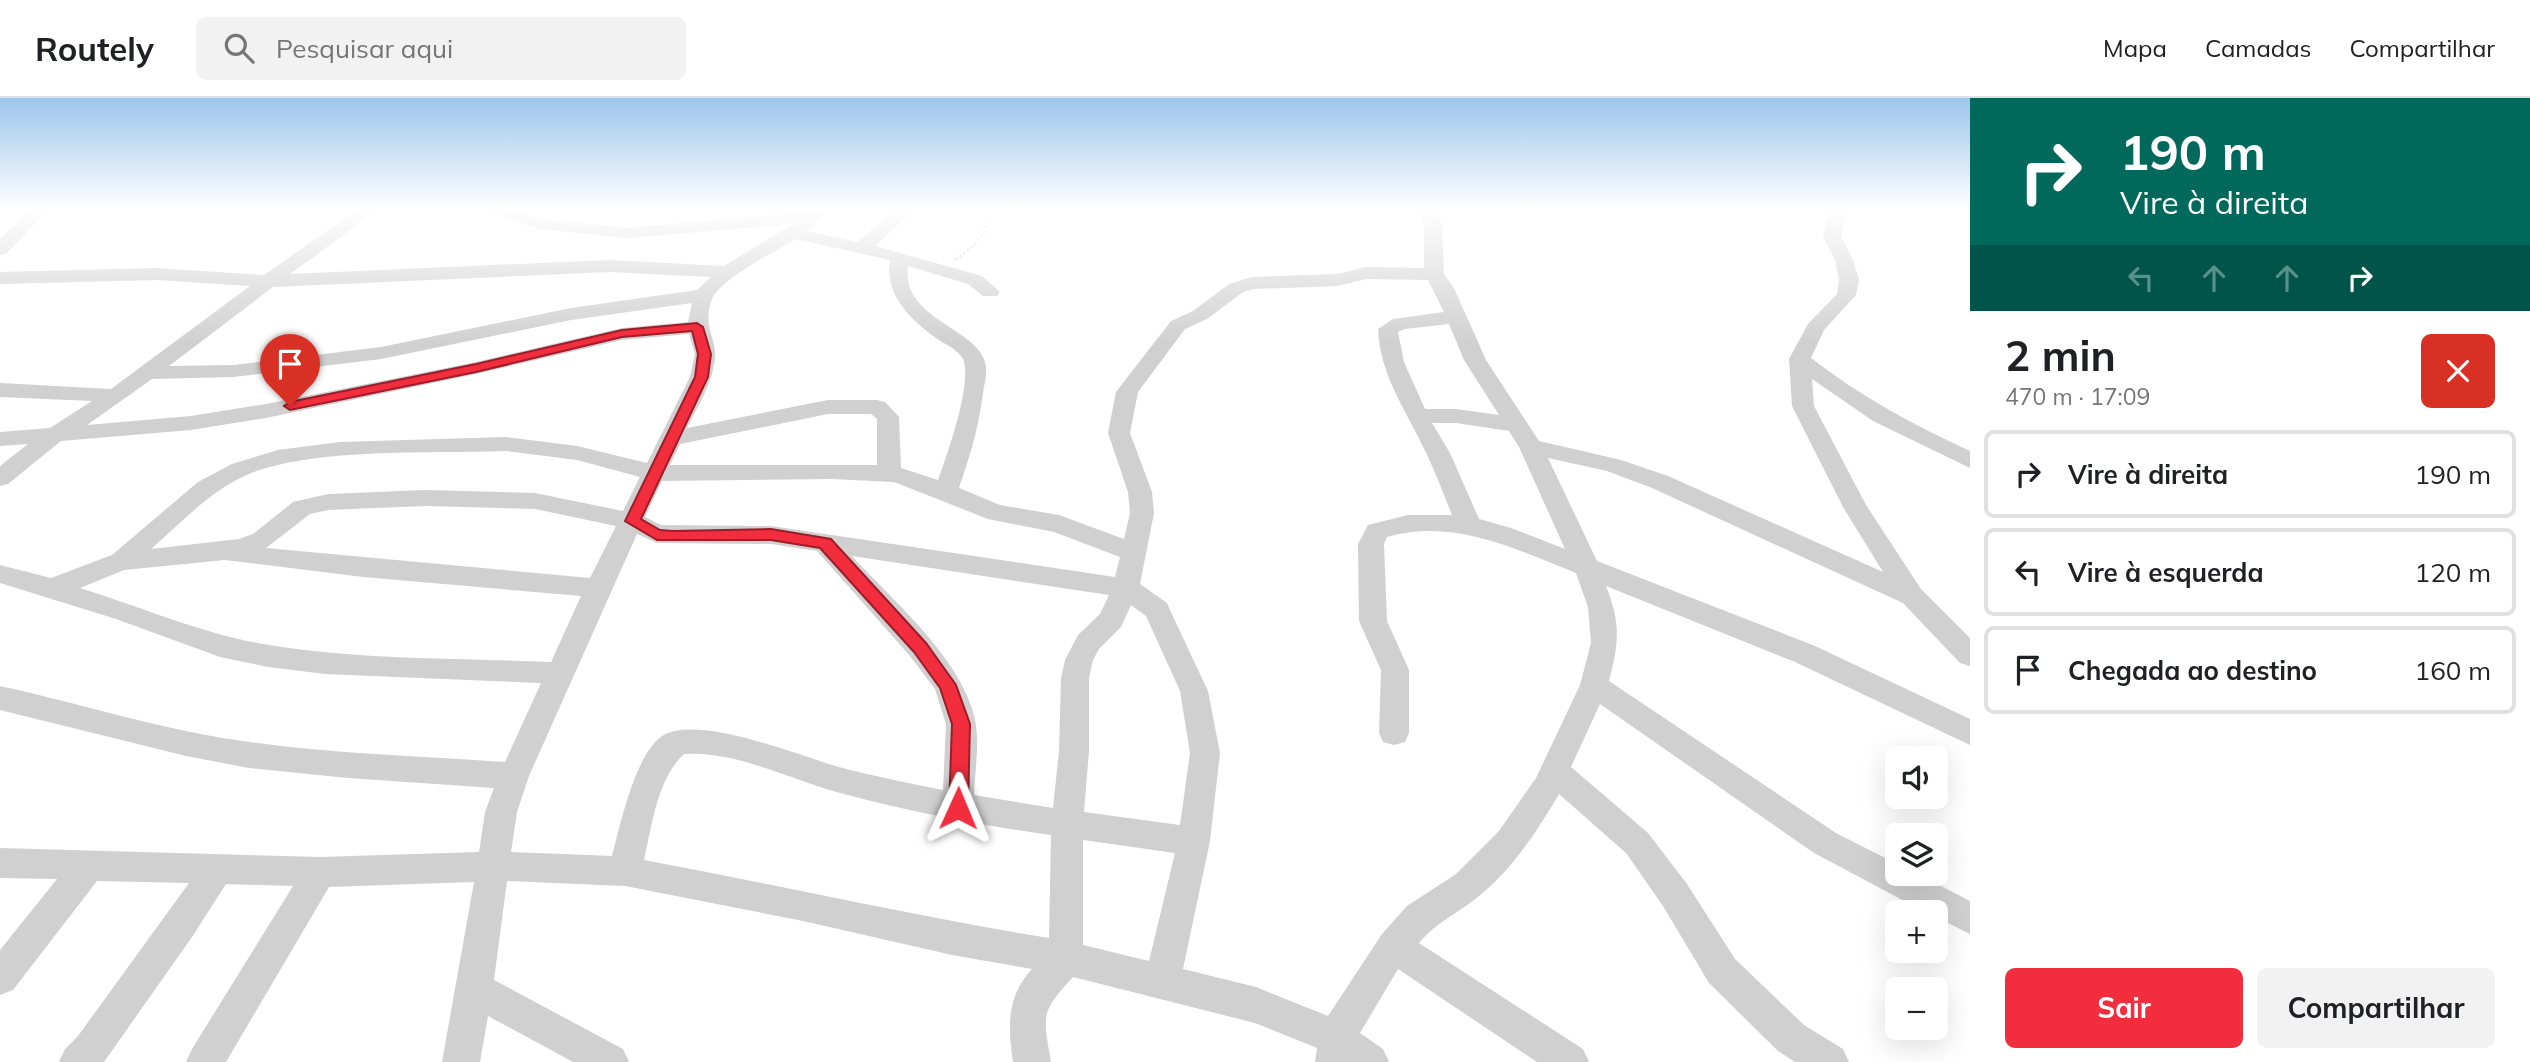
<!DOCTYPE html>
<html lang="pt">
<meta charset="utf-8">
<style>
:root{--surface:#fff;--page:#f2f2f2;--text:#202124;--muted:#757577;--line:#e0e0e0;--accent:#f12d3e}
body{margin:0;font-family:Mulish,sans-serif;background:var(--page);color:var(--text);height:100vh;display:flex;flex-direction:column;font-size:26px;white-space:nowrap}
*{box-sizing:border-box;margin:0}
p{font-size:23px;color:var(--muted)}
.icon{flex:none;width:38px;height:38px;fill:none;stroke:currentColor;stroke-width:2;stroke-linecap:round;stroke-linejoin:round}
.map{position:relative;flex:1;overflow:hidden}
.details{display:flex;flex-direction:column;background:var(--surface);width:560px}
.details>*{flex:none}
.hud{background:#00695c;color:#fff;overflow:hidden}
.controls{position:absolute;left:1885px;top:648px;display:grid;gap:14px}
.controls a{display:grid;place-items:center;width:63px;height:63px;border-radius:10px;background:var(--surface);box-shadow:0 7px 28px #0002;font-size:35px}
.pin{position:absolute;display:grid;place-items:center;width:60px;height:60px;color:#fff;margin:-72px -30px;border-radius:50% 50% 50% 0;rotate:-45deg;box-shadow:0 0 7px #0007}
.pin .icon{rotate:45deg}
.me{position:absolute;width:77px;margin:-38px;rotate:1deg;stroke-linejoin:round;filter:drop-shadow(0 0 5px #0008)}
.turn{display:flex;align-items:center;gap:24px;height:147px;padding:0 35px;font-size:32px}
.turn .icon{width:91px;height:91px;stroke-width:2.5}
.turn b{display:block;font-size:49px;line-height:60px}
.lanes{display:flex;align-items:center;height:66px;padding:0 35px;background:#0003;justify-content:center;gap:35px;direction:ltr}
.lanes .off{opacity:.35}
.round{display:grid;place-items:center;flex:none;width:74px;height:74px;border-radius:10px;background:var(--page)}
.overview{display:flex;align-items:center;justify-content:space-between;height:119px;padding:0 35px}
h1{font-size:42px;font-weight:700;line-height:52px}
.primary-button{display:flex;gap:14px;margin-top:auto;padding:14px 35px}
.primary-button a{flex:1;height:80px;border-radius:10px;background:var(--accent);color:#fff;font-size:28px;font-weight:700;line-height:80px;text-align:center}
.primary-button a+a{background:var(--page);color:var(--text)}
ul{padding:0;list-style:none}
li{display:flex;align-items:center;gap:21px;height:88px;margin:0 14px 10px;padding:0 21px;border:4px solid var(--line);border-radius:10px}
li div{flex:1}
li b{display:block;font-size:26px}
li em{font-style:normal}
header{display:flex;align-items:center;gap:42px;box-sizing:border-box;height:98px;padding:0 35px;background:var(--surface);border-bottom:2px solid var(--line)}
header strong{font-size:33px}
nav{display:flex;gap:38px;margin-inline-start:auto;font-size:24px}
.search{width:490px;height:63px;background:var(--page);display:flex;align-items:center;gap:18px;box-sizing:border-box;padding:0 24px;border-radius:10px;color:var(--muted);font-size:26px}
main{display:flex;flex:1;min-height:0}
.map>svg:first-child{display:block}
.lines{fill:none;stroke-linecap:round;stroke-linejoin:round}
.path{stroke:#d0d0d0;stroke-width:2.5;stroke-dasharray:2.5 2.5;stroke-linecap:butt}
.minor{fill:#d0d0d0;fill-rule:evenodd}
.route{fill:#f12d3e;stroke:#9d1d28;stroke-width:2}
</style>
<header>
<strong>Routely</strong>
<div class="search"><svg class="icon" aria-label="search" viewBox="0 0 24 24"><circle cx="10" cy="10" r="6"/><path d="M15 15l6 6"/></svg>Pesquisar aqui</div>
<nav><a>Mapa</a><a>Camadas</a><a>Compartilhar</a></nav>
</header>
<main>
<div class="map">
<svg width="1970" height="964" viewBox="0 0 1970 964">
<rect width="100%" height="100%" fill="#fff"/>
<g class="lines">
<path class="path" d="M955,162C974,149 990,135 990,111"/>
<path class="minor" d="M30,111H49L7,155L0,157V141Z
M359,111H379L290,176L609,162L724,168L793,126L627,140L539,131L493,115L490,111H515L542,121L627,130L831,111L807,133L857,144L896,111H916L875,148L982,178L1000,194L997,198H983L968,186L908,168C900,223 982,230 986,269C987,277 984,287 983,295C978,332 971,355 959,390L1000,407L1059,417L1124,441L1130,415L1128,394L1108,335L1116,294L1171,223L1193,213L1229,186L1252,179L1338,176L1366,169L1424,170V128L1420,111H1438L1442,128L1444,176L1454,190L1486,262L1539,343L1621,362L1668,378L1883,474L1843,409L1792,308L1789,261L1808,226L1837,196L1839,182L1835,162L1823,138L1829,111H1847L1841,138L1853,162L1859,182L1856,197L1824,232L1811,260C1860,298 1913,327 1970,353V370L1873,323L1812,281L1814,308L1866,407L1921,491L1970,540V568L1960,565L1903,505L1652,390L1607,373L1548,360L1597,463L1815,548L1970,621V647L1795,564L1606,488C1621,526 1619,544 1609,583L1836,735L1897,766V775H1916L1970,803V836L1936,819V814H1925L1814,755L1600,606L1571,669L1648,735L1687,786L1735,861L1804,927L1843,951L1849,964H1795L1778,953L1709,885L1663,808L1626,755L1559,696C1538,732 1512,772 1479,798C1459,815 1436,824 1419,845L1583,951L1589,964H1537L1398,871L1360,935L1383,951L1389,964H1315L1317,950L1255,925L1073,879C1040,915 1043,917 1051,964H1013C1008,929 1006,899 1032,871L952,857L803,823L625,788L507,783L494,882L623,951L629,964H573L488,918L480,964H442L474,784L329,789L226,964H186L192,951L293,788L226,786L192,839L104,964H59L65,951L78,938L189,785L97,783L13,892L0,897V852L57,781L0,780V750L320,759L479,754L485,714L494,690L348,680L249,670L186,658L0,612V588C83,606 165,633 250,644C334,656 420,658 505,664L541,585L325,576L268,569L220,559L116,521L0,485V467L51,480L112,457L198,384L232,366L278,352L340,344L506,339L577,348L647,365L690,279L695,256L689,236L622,242L476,276L266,320L191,332L61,343L8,386L0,388V368L28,346L0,348V334L50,330L92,303L0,299V285L111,291L250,188L156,182L0,186V174L156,170L264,177ZM796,141L890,162C884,199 914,225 942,244C949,248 959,253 963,261C973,284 947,357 938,382L901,370L899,319L885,304L877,302H828L687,330C698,308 713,285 715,259C716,239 702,228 712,201C719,182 777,152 796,141ZM609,174L711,179L697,192L571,210L381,249L234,267L169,268L273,189ZM1366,181L1428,182L1444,214L1393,221L1378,231C1380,279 1408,315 1427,357C1436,376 1444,397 1452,417H1408L1368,427L1358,446L1359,523L1381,572L1379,635L1383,644L1394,647L1405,644L1409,635V572L1387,523L1384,446L1387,439C1454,420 1515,451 1576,475L1588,509L1591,545L1580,587L1536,680L1499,733L1456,776L1407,808L1382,836L1328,918L1256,889L1183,871L1210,743L1220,655L1208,593L1170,512L1167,505L1140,486L1154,415L1152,394L1130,335L1138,294L1185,231L1207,221L1243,194L1254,191L1338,188ZM692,205L688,224L622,230L476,264L266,306L191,318L87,327L152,281L234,279L381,261L571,222ZM1449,226L1464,262L1499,317L1456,311H1425L1404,264L1398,234L1405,231ZM828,316H871L877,321V367H670L680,346ZM1432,325H1456L1509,333L1519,349L1565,451L1511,430L1479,421L1450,355ZM506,353L577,362L640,379L623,413L535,395L425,392L328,396L293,404L253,436L239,441L151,451C181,425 212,391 249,376C316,349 433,356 506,353ZM832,381L894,384L988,421L1054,434L1120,459L1115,479L771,428L661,427L645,419L662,383ZM425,408L535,411L616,428L590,480L266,450L310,416L328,412ZM637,436L657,445L771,446L817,453L910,558L935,591L946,626L943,692C908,685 873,678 839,669C799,658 701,617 664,637C636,652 620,728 612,758L511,754L517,714L529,678ZM852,458L1109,497L1100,516L1078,537L1065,562L1061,580L1059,653L1053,710L974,697C975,675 979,649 976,627C967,565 892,502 852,458ZM225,462L363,479L581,498L551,564C458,560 361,562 269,547C204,537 142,509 80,490L124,472ZM1131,507L1146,518L1180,593L1190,655L1180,727L1084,714L1089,653V580L1093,562L1099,551L1121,529ZM684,656C736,653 790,681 840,695C910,714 979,727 1051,737L1049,840C913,818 779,787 644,762C652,728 657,681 684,656ZM1083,742L1175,755L1149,863L1083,847Z"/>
</g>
<linearGradient id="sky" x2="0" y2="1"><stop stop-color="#9dc6eb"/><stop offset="0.45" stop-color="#fff"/><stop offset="1" stop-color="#fff" stop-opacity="0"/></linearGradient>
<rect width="1970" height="246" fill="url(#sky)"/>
<path class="route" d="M697,225L703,229L711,256L708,279L641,421L660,432L673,433L771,431L831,441L926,545L956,587L970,626L968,710L965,716L958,718L952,716L949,710L952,626L940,590L914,554L820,450L771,442H657L625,423L695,279L698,256L692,233L622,239L476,274L290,312L284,308L290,304L476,266L622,232Z"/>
</svg>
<div class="controls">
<a><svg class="icon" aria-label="sound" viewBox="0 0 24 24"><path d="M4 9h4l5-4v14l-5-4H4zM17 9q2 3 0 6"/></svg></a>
<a><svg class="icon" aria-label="layers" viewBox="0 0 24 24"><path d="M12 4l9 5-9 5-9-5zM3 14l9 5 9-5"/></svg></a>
<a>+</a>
<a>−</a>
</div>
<div class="pin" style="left:290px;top:308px;background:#d93025"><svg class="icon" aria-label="arrive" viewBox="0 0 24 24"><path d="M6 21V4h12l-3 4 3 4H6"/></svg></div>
<svg class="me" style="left:958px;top:710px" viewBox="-20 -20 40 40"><path d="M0-17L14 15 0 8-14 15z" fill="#f12d3e" stroke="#fff" stroke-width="4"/></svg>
</div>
<section class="details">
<div class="hud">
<div class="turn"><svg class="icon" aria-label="right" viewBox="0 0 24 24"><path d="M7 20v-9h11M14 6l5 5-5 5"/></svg><div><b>190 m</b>Vire à direita</div></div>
<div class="lanes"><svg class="icon off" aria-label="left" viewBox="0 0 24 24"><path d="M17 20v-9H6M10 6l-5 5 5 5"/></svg><svg class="icon off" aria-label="ahead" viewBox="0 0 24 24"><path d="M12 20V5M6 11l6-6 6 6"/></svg><svg class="icon off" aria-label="ahead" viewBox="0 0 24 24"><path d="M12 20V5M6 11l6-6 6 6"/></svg><svg class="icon" aria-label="right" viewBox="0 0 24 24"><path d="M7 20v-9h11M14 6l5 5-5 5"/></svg></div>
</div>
<div class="overview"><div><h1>2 min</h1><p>470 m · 17:09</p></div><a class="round" style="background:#d93025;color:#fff"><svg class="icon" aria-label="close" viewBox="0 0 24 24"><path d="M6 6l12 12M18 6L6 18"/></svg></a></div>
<ul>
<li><svg class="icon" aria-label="right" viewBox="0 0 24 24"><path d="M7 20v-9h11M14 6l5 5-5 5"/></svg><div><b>Vire à direita</b></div><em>190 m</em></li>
<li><svg class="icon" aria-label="left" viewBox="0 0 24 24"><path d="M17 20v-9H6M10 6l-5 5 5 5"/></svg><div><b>Vire à esquerda</b></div><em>120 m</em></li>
<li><svg class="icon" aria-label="arrive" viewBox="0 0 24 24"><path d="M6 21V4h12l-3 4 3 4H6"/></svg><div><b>Chegada ao destino</b></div><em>160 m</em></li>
</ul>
<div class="primary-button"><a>Sair</a><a>Compartilhar</a></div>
</section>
</main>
